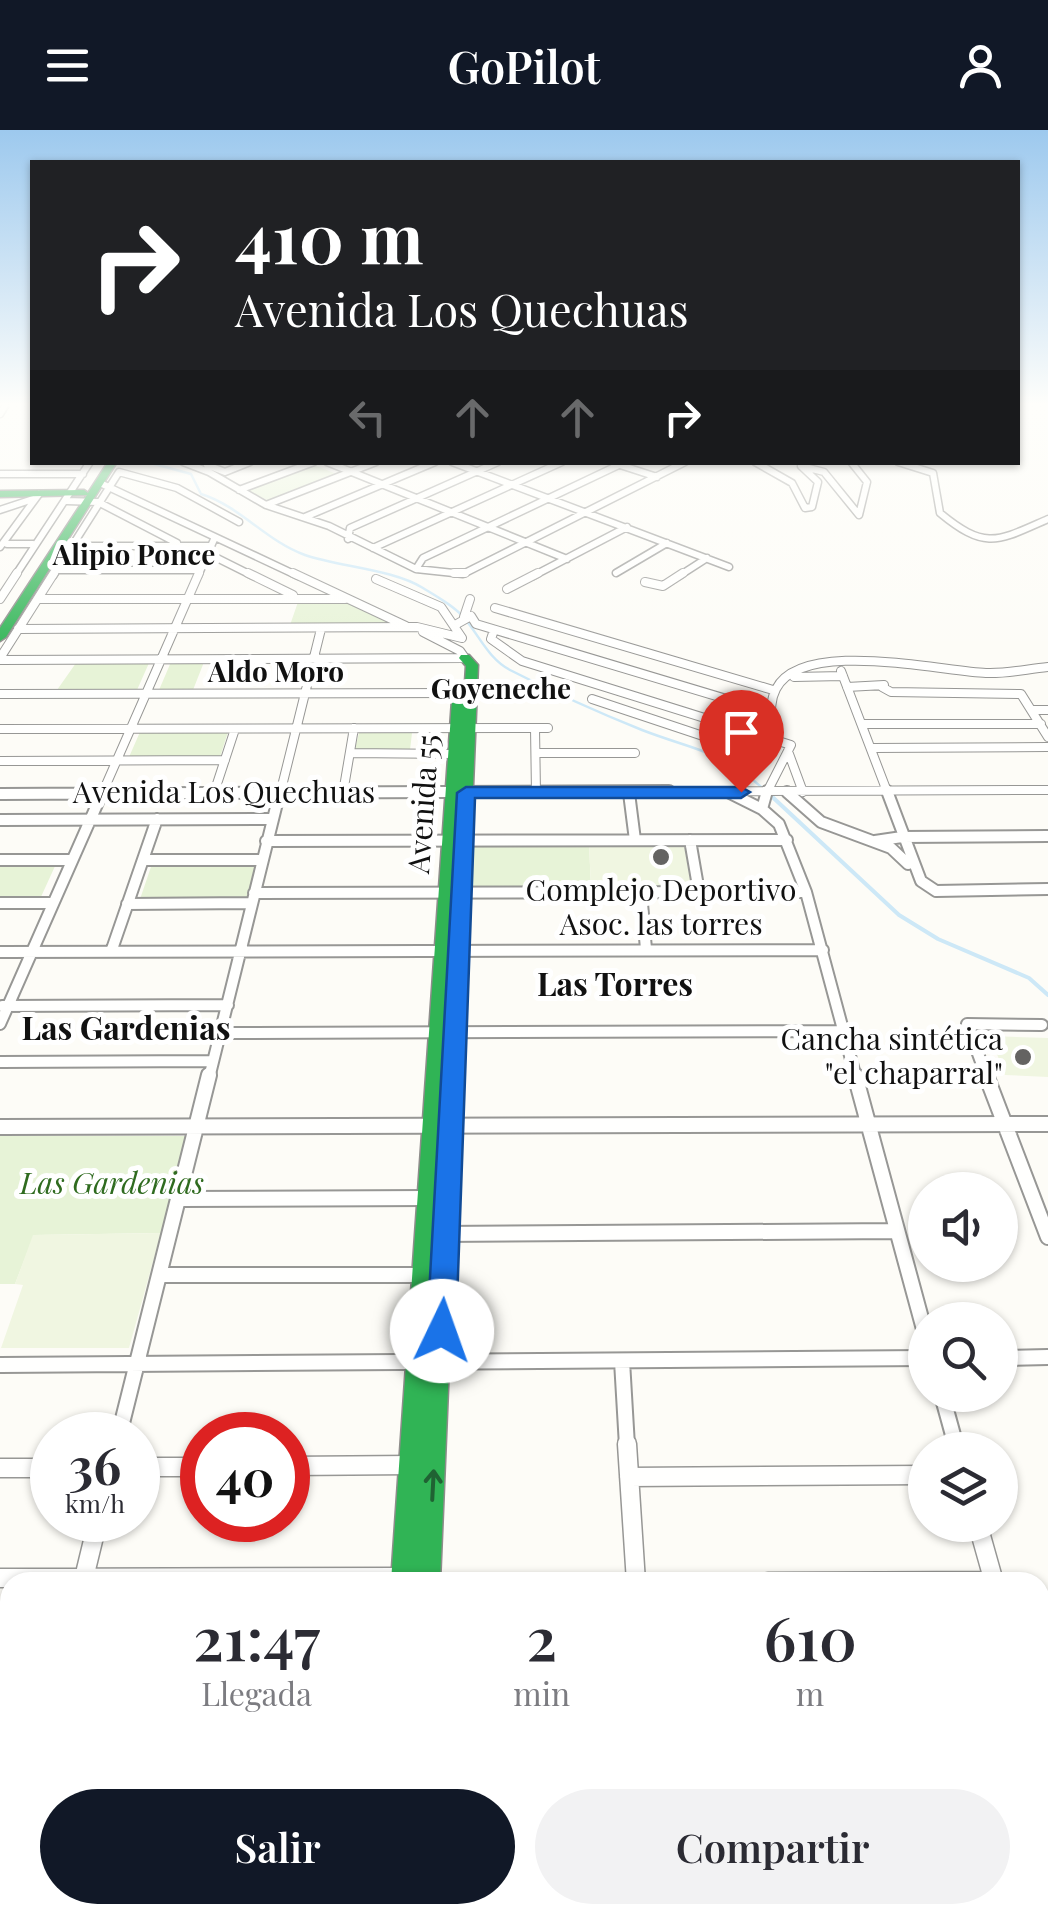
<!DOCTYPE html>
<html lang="es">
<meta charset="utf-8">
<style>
:root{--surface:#fff;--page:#f2f2f3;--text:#2b2b33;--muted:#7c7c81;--accent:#111827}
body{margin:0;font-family:"Playfair Display",serif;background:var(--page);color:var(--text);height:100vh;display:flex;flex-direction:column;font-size:38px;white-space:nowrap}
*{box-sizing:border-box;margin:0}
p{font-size:32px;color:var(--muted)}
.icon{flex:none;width:55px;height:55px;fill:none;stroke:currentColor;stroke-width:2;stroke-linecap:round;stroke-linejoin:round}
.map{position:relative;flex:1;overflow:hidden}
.details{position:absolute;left:0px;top:1442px;width:1050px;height:352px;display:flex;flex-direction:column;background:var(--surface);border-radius:30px 30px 0 0;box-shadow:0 2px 8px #0004}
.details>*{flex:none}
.top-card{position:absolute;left:30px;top:30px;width:990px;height:305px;border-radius:0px;box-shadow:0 2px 8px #0004;background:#202124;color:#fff;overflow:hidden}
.controls{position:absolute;left:908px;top:1042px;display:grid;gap:20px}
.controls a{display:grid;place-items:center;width:110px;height:110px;border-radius:50%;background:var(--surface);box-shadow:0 2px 8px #0004;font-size:50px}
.speed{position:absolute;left:30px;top:1282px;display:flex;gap:20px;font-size:50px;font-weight:700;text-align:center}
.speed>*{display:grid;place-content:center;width:130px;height:130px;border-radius:50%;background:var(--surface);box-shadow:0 2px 8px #0004;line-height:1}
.speed small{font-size:25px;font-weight:400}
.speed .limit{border:15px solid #d22;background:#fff;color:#111}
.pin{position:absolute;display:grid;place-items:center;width:85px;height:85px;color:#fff;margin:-102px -42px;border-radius:50% 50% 50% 0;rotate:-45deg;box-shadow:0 0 10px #0007}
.pin .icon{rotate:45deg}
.me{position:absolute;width:110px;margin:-55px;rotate:3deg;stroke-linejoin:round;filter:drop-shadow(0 0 8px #0008)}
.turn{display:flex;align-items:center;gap:35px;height:210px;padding:0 40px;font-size:45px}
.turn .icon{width:130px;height:130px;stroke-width:2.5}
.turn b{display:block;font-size:70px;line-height:85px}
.lanes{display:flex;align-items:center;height:95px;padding:0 40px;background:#0003;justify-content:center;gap:50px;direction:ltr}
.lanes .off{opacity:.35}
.eta{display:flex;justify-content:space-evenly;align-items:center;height:170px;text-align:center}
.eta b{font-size:60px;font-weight:600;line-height:70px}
.button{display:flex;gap:20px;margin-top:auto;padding:20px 40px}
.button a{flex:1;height:115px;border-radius:60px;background:var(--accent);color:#fff;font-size:40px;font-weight:600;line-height:115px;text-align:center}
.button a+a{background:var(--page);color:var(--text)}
header{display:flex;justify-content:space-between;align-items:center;height:130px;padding:0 40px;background:var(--accent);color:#fff;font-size:45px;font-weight:600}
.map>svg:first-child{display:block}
.green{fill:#e7f3d7}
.pitch{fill:#f0f6e1}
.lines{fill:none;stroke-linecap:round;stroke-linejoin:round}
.stream-far1{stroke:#cde8f7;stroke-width:2.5}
.stream{stroke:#cde8f7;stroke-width:4}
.street-far4-casing{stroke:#979795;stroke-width:9}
.street-far3-casing{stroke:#979795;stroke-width:10}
.street-far2-casing{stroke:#979795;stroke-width:14}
.street-far1-casing{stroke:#979795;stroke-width:18}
.street-casing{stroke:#979795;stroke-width:21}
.fast-casing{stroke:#8e8d8b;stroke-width:3}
.slow-casing{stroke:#8e8d8b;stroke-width:3}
.street-far4{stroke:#fffffe;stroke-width:6}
.street-far3{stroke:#fffffe;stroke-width:8}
.street-far2{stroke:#fffffe;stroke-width:10}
.street-far1{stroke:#fffffe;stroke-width:14}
.street{stroke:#fffffe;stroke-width:18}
.fast{fill:#30b455;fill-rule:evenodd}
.slow{fill:#ff9f0a;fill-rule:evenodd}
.oneway{stroke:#206233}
.route{fill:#1a73e8;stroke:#114b97;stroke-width:2.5}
.poi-dot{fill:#646362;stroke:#fff;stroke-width:4}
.labels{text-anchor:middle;stroke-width:10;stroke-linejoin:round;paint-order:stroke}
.far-neighbourhood-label{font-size:28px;font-weight:bold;fill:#111;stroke:#fff}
.street-label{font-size:30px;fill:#111;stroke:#fff}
.poi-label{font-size:30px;fill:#111;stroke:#fff}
.park-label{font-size:30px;font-style:italic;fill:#2f6b1f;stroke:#fff}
.neighbourhood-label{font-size:32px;font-weight:bold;fill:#111;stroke:#fff}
</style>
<header><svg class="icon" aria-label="menu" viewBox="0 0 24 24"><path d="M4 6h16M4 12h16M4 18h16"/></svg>GoPilot<svg class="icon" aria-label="person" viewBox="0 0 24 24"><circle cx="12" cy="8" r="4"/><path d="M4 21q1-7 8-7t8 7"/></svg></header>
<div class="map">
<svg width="1048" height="1794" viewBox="0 0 1048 1794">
<rect width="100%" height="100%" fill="#fdfcf7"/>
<path class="green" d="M314,335L339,345L269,371L247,360Z
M345,471L395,495H290L298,472Z
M171,532H204L193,560H159Z
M76,533H149L137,560H57Z
M140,602H228L220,627H129Z
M359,603H412L410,620L355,619Z
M473,715H589L591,757H472Z
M0,734H56L40,769H0Z
M152,734H255L247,769H140Z
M0,1006H186L161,1103L34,1105L15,1154H0Z"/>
<path class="pitch" d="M589,715H684L691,756L591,757Z
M990,906L1048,908V947L1005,945Z
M161,1103L129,1218H1L23,1155L15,1154L33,1105Z"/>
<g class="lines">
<path class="stream-far1" d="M147,332L191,344L201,364C240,376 266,411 305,425C340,437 392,439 423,458C436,466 456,477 465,489C480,507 489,529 510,540C553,562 597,582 642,600C699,622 721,619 769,664"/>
<path class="stream" d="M766,661L899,785L938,809L1029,848L1048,865"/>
<g class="street-far4-casing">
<path id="street-far4" d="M0,284L5,276
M183,332L209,342L266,375L329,396L416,439L463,444L685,332
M327,332L567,429
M452,332L729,437
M755,332L792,353L805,378L812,377L818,352L801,336L824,342L859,385L867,352L851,332
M898,332L933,343L940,383C986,421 998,411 1048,389
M617,334L657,347
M207,335L225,342L250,332
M0,344H83
M100,353L298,446
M239,360L314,332
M67,371L98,372L177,413
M266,375L376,332
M0,380L33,369
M305,387L435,332
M348,409L350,398L498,332
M7,414H33
M71,416H210
M0,417L39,364
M373,418L562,332
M207,423L253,446
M416,439L423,428L625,332
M55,440H199
M616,443L667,413
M15,446L90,332
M53,446L119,342L177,358L239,392
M198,446L215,407
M533,446L627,397
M679,446L707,428"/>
</g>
<g class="street-far3-casing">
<path id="street-far3" d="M248,443L293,465
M293,443L406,496
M454,443H465
M645,452L663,456L683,443
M507,459L538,443
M0,469L17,443
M38,469H345
M495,478L773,560
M464,487L470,469
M455,495L471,486L476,494L773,583
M18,499L417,497L462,508L441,477L376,449
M494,500L491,509L522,531L791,615L766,664
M423,502L460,521L465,528
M0,528L54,443
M0,530L465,528
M841,541L888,664
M794,547L843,546
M847,557L884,555
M882,557L891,562L1021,564L1048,607
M0,564L458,563
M592,569L760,625L768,621C775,601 766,578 776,559C802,508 939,541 986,543C1006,544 1027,539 1048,537
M1032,580H1048
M864,594H1041
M535,598L536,663
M0,599L548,598
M873,618L1048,617
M350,623L455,624
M536,623H635
M789,624L803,662
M0,631L225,630
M214,663L235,599
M343,663L354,598
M14,664L1048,660
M102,664L199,443
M280,664L321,499"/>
</g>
<g class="street-far2-casing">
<path id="street-far2" d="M767,661L762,679L779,694L806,762L856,948
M887,661L921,751L936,761L1048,759
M787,662L821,692L891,718L908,734
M629,663L635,710
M730,663L762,679
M0,664L669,661
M0,690L271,689
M690,710L699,762
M266,711L787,710
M875,711L902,707L1048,706
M0,730H69
M143,730H261
M641,762L646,819
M254,763L806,762
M0,773H51
M127,774L251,773
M0,822L823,820
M111,822L157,689
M2,876L228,875
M0,894L103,661
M220,903L844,901
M0,932L213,931
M209,948L280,661
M987,948L967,894L1042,895"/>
</g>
<g class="street-far1-casing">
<path id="street-far1" d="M855,945L925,1203
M986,945L1048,1107
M0,997L1048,994
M179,1069L429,1068
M441,1104L896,1101
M159,1145H424
M1000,1228L1048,1227
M622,1231L627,1316
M0,1235L925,1228
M942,1265L956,1316
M119,1305L209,945"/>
</g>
<g class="street-casing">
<path id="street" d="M627,1314L636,1452
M955,1314L957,1320
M288,1336L413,1335
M138,1337H202
M0,1338H52
M629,1347L925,1345
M978,1395L994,1452
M0,1448L404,1447
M83,1452L98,1390
M768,1452L994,1451
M1040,1575H1048
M0,1582H10
M1040,1586L1048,1613
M1040,1718H1048
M0,1775L10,1736
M537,1785V1794
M660,1785L661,1794"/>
</g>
<g class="fast-casing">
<path id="fast" d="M108,332H117L6,507L0,511V498L87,365L0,367V361L84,360L88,363Z
M461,525H469L478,535L440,1452H391L452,570L458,566L464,569L466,536L459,528Z
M394,1785H424V1794H394Z"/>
</g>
<g class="slow-casing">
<path id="slow" d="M366,1785H396V1794H366Z"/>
</g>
<use href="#street-far4" class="street-far4"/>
<use href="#street-far3" class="street-far3"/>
<use href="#street-far2" class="street-far2"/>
<use href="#street-far1" class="street-far1"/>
<use href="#street" class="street"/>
<use href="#fast" class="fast"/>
<use href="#slow" class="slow"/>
</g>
<defs><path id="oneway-shaft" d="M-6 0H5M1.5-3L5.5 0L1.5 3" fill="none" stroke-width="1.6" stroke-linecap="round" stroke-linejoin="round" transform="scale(2.5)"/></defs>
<use class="oneway" href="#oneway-shaft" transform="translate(433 1355) rotate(-87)"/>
<linearGradient id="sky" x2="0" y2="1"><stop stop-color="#9dc9ee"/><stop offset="0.52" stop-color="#fefefb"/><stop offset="1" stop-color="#fefefb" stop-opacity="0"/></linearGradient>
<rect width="1048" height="527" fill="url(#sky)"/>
<path class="route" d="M466,657H741L750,662L741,668H475L456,1201L452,1211L442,1215L431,1211L427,1201L457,663Z"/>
<g class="poi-dot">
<circle cx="661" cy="727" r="10"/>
<circle cx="1023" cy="927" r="10"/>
</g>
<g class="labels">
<g class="far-neighbourhood-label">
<text x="134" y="435">Alipio Ponce</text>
<text x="276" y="552">Aldo Moro</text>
<text x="501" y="569">Goyeneche</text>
</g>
<g class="street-label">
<text x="224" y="673">Avenida Los Quechuas</text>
<text transform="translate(424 674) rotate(-86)" y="10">Avenida 55</text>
</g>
<g class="poi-label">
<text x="661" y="771">Complejo Deportivo<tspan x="661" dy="34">Asoc. las torres</tspan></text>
<text x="1003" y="920" text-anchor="end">Cancha sintética<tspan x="1003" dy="34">"el chaparral"</tspan></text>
</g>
<g class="park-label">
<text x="112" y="1064">Las Gardenias</text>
</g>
<g class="neighbourhood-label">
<text x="615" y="866">Las Torres</text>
<text x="126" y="910">Las Gardenias</text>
</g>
</g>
</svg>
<div class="controls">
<a><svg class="icon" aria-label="sound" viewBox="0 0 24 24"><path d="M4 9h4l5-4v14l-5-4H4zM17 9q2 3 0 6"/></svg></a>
<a><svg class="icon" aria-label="search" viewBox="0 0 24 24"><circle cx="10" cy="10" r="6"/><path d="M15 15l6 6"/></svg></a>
<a><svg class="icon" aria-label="layers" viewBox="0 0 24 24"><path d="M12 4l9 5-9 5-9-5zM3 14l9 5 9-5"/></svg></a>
</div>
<div class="speed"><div>36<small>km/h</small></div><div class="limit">40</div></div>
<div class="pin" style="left:741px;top:662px;background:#d93025"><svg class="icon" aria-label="arrive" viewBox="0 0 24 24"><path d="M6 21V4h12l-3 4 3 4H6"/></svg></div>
<svg class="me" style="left:442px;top:1201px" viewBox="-20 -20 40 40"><circle r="19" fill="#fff"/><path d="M0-13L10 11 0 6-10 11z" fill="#1a73e8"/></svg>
<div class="top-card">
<div class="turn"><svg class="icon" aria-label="right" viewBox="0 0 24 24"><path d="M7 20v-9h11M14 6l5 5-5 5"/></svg><div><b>410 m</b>Avenida Los Quechuas</div></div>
<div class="lanes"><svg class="icon off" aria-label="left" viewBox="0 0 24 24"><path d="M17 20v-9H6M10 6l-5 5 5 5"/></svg><svg class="icon off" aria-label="ahead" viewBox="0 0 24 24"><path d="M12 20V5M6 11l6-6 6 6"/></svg><svg class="icon off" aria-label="ahead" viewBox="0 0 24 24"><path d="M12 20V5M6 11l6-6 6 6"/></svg><svg class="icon" aria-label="right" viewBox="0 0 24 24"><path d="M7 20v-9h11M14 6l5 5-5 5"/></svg></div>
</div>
<section class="details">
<div class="eta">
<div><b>21:47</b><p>Llegada</p></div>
<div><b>2</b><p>min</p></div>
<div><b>610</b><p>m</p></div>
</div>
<div class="button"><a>Salir</a><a>Compartir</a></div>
</section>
</div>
